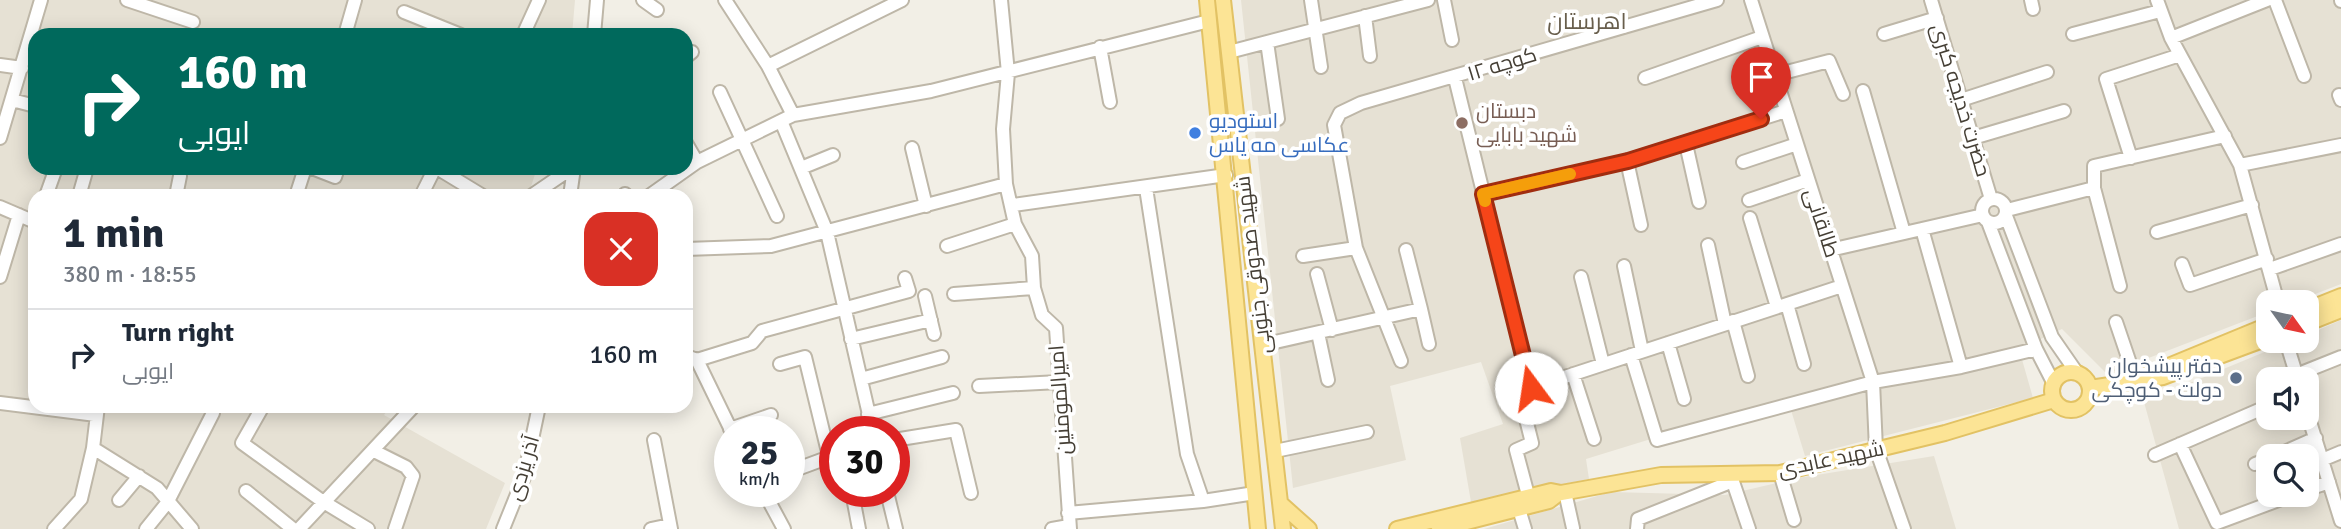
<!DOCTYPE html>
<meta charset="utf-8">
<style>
:root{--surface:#fff;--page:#f2f2f3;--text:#1f2937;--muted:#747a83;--line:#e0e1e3}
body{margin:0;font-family:Signika,Cairo,sans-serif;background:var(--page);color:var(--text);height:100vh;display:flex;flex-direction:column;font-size:26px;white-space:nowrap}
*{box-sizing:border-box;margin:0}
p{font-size:23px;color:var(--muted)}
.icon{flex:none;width:38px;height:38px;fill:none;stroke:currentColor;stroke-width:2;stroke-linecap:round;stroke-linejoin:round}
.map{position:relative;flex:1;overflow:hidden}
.details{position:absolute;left:28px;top:189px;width:665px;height:224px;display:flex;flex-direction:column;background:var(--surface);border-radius:21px;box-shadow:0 4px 18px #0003}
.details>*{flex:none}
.hud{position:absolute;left:28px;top:28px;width:665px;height:147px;border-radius:21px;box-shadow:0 4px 18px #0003;background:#00695c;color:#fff;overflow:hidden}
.needle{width:46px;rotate:123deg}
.buttons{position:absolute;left:2256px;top:290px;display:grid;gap:14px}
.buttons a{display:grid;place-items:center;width:63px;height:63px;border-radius:14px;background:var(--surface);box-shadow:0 4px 18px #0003;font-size:35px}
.speed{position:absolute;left:714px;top:416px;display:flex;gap:14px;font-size:35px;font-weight:700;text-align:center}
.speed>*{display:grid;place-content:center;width:91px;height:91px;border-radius:50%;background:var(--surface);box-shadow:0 4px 18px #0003;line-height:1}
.speed small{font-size:18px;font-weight:400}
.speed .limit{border:10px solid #d22;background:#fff;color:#111}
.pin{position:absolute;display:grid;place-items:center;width:60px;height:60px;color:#fff;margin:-72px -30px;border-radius:50% 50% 50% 0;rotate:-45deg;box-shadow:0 0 7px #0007}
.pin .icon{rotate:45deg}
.me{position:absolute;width:77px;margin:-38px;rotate:346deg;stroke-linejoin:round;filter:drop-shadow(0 0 5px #0008)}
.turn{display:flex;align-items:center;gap:24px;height:147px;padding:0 35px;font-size:32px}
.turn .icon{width:91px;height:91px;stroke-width:2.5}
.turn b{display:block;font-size:49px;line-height:60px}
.round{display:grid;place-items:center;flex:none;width:74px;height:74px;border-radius:21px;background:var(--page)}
.head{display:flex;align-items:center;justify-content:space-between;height:119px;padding:0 35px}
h1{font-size:42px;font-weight:700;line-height:52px}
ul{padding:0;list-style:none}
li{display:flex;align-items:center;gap:21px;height:91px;padding:0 35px;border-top:2px solid var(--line)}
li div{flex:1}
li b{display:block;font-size:26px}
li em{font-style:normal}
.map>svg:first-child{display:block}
.residential{fill:#e6e1d4;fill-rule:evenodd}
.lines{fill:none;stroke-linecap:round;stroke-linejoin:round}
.minor-casing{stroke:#beb7a8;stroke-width:16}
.major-casing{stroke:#e2c264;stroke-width:18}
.minor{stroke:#fff;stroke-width:12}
.major{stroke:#fce495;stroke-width:14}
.route-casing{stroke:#a02d10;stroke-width:18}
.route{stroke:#f64519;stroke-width:12}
.slow{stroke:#f59e0b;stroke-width:12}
.education-dot{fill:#8d6e63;stroke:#fff;stroke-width:2.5}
.shop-dot{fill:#3f7fe0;stroke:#fff;stroke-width:2.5}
.service-dot{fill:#5c6f8a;stroke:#fff;stroke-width:2.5}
.labels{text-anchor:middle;stroke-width:7;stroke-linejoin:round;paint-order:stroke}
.street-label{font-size:21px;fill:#453f35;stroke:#fff}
.education-label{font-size:21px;fill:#785e54;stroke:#fff;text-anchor:start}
.shop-label{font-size:21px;fill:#366cbe;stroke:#fff;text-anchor:start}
.service-label{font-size:21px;fill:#4e5e75;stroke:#fff;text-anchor:end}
.neighbourhood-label{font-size:23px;fill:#685e4c;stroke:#fff}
</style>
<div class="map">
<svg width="2341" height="529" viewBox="0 0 2341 529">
<rect width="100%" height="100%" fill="#f2efe6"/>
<path class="residential" d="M0,0H575L572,35H35V168H537L528,196H35V406H390L384,415L505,483L486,529H0Z
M1241,0H2341V284L2292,303H2268V312L2107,374L2062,329L2019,349L2033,398L1805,456L1787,397L1586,459L1589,479L1471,502L1460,438L1503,424L1481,362L1390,386L1406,460L1293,488Z
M2341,320V529H2179L2144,402L2291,341H2306L2307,335ZM2268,380H2306V418H2268ZM2268,457H2306V495H2268Z
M1934,456L1956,529H1484L1611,492L1725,495L1798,478Z"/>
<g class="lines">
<g class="minor-casing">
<path id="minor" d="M127,0L193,22
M643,0L657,10
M725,0L768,66L793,115
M1001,0L1008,73L1003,129L1006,184L1015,224L1032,256L1034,288L1042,315L1056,328L1070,529
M1311,0L1321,67
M1444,0L1452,40
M1751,0L1873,382L1876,449L1904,529
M1931,0L1991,199
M2031,0L2033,9
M2157,0L2171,38L2240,165L2278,303
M2275,0L2304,76
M2341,0V1
M404,12L461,35
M1365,16L1370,56
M1884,34L1937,18
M2073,34L2160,11
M345,35L355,0
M523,35L539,0
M594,35L597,0
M2171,38L2267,0
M1267,42L1278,119
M1100,47L1110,102
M1229,52L1428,0
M686,57L692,52
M0,65L22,68
M768,66L902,0
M1775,75L1829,61L1843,94
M1455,78L1531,388
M1645,78L1762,37
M1863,91L1904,233
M720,92L777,216
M2339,95L2341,100
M12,100L35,106
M1961,100L2047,72
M781,121L827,232L873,432
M0,138L41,0
M1973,138L2064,111
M686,143L697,162
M1686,144L1699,202
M912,148L926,206
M2131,158L2106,79L2180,55
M1627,161L1641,225
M1743,162L1797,144
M2240,165L2341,145
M312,168L335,177L338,168
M437,168L483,196
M801,168L833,155
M1146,188L1187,454L1203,501
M2094,188L2120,286
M625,194L627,196
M1483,194L1627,161L1786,111
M46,196L56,168
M79,196L87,168
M176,196L180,176
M296,196L305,168
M421,196L435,168
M531,196L572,168
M570,196L574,168
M649,196L697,162L793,115L931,91L1209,21
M1982 211a12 12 0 1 1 24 0a12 12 0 1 1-24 0Z
M1749,200L1808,180
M1013,205L1226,175
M0,207L35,222
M2007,210L2094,188V166L2225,136
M2006,216L2052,337L2077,373
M1750,218L1777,307
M1988,222L2036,349L2054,384
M1922,229L1961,367
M2157,232L2252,205
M1708,245L1725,324
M947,246L1015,224
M686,249L771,246L1006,184
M1406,250L1421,309
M1830,250L1983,215
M1303,256L1356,248
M2182,264L2190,285L2267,259
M1624,266L1642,351
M2270,269L2341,244
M1317,274L1332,330
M0,277L19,215
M1581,277L1603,364
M954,294L1034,288
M925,296L934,334
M1787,304L1804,364
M1733,321L1748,376
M2116,322L2136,381
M1318,333L1328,380
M851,339L931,320
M2286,341L2298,380
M1668,343L1684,399
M1262,345L1421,309L1429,344
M1631,355L1657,440L1873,382L1961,367L2036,349
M686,356L697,360L732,432
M697,360L752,343L762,331L909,291L905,278
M1401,361L1356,248L1334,125L1340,113L1361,103L1717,0
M780,364L805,357L829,456
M1573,374L1594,439
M2296,375L2341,357
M861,379L942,357
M979,386L1059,382
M0,403L96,415
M263,406L242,443L322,501L368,529
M2306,409L2341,521
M868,414L953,393
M730,429L771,415
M654,440L671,529
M894,440L956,430L971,493
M2180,444L2217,523L2292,495
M93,448L157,488L192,529
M374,451L406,467L413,476L395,529
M1275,451L1367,432
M2155,455L2268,406
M2273,457L2316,438
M2322,460L2341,452
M2255,464L2268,459
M789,472L835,455
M1780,473L1794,520
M1731,476L1749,529
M2306,490L2329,482
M246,491L293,529
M764,492L784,529
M852,492L859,529
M887,492L896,529
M1565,492L1573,528
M1528,495L1516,450L1532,443L1520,395L1531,388L1842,286
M119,500L139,476
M1519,509L1525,529
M1068,513L1203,501L1255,493
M54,529L81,499L93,448L98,406
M146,529L167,503L213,413
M299,529L414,406
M503,529L524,477L539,406
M651,529L670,525
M1052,529L1069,526
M1637,529L1638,519L1733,481"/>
</g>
<g class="major-casing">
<path id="major" d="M1207,0L1258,529
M1223,0L1283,529
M2306,310L2341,296
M2306,324L2341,310
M2052 391a19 19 0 1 1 38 0a19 19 0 1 1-38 0Z
M2149,374L2268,325
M2090,388L2163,377L2268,338
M1281,504L1309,529
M1397,529L1551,491L1561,493L1661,475L1780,473L1945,433L2054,400
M1439,529L1549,501L1558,494"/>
</g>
<use href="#minor" class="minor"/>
<use href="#major" class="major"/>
</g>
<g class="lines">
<g class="route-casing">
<path id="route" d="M1531,388L1483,194L1628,161L1761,119"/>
</g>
<use href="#route" class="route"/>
<path class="slow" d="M1485,201L1483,194L1570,174"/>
</g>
<circle class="education-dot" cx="1462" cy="123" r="7"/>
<circle class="shop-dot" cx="1195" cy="133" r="7"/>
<circle class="service-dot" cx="2236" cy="378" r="7"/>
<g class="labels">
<g class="street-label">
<text transform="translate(1502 64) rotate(-17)" y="7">کوچه ۱۲</text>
<text transform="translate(1961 100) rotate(73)" y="7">حضرت خدیجه کبری</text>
<text transform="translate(1822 223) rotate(72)" y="7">طالقانی</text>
<text transform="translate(1253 265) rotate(-97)" y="7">شهید صدوقی جنوبی</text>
<text transform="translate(1060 400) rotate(-94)" y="7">امیرالمومنین</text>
<text transform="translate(1831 459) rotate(-12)" y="7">شهید عابدی</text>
<text transform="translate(523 468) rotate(-73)" y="7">آذر یزدی</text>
</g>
<g class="education-label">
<text x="1476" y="118">دبستان<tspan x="1476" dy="24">شهید بابایی</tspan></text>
</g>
<g class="shop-label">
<text x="1209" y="128">استودیو<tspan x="1209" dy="24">عکاسی مه یاس</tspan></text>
</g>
<g class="service-label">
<text x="2222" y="373">دفتر پیشخوان<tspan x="2222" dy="24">دولت - کوچکی</tspan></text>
</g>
<g class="neighbourhood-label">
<text x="1587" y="29">اهرستان</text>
</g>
</g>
</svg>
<div class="buttons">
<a><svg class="needle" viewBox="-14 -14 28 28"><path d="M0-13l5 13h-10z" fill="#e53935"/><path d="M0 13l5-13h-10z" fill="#747a83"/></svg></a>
<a><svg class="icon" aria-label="sound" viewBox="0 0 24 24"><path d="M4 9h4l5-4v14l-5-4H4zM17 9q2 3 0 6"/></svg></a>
<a><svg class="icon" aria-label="search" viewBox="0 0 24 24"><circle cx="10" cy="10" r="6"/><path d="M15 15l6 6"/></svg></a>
</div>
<div class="speed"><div>25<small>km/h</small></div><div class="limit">30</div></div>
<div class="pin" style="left:1761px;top:119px;background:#d93025"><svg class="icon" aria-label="arrive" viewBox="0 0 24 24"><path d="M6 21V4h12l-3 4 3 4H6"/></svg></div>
<svg class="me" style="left:1531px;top:388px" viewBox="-20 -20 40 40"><circle r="19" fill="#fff"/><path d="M0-13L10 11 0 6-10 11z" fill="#f64519"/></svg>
<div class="hud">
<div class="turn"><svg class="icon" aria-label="right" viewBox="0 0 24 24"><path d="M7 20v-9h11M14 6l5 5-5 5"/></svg><div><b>160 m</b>ایوبی</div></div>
</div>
<section class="details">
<div class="head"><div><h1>1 min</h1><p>380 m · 18:55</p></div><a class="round" style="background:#d93025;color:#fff"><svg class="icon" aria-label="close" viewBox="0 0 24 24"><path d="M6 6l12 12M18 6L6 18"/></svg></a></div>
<ul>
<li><svg class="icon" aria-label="right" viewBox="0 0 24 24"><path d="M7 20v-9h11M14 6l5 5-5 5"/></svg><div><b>Turn right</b><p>ایوبی</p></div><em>160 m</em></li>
</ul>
</section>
</div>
